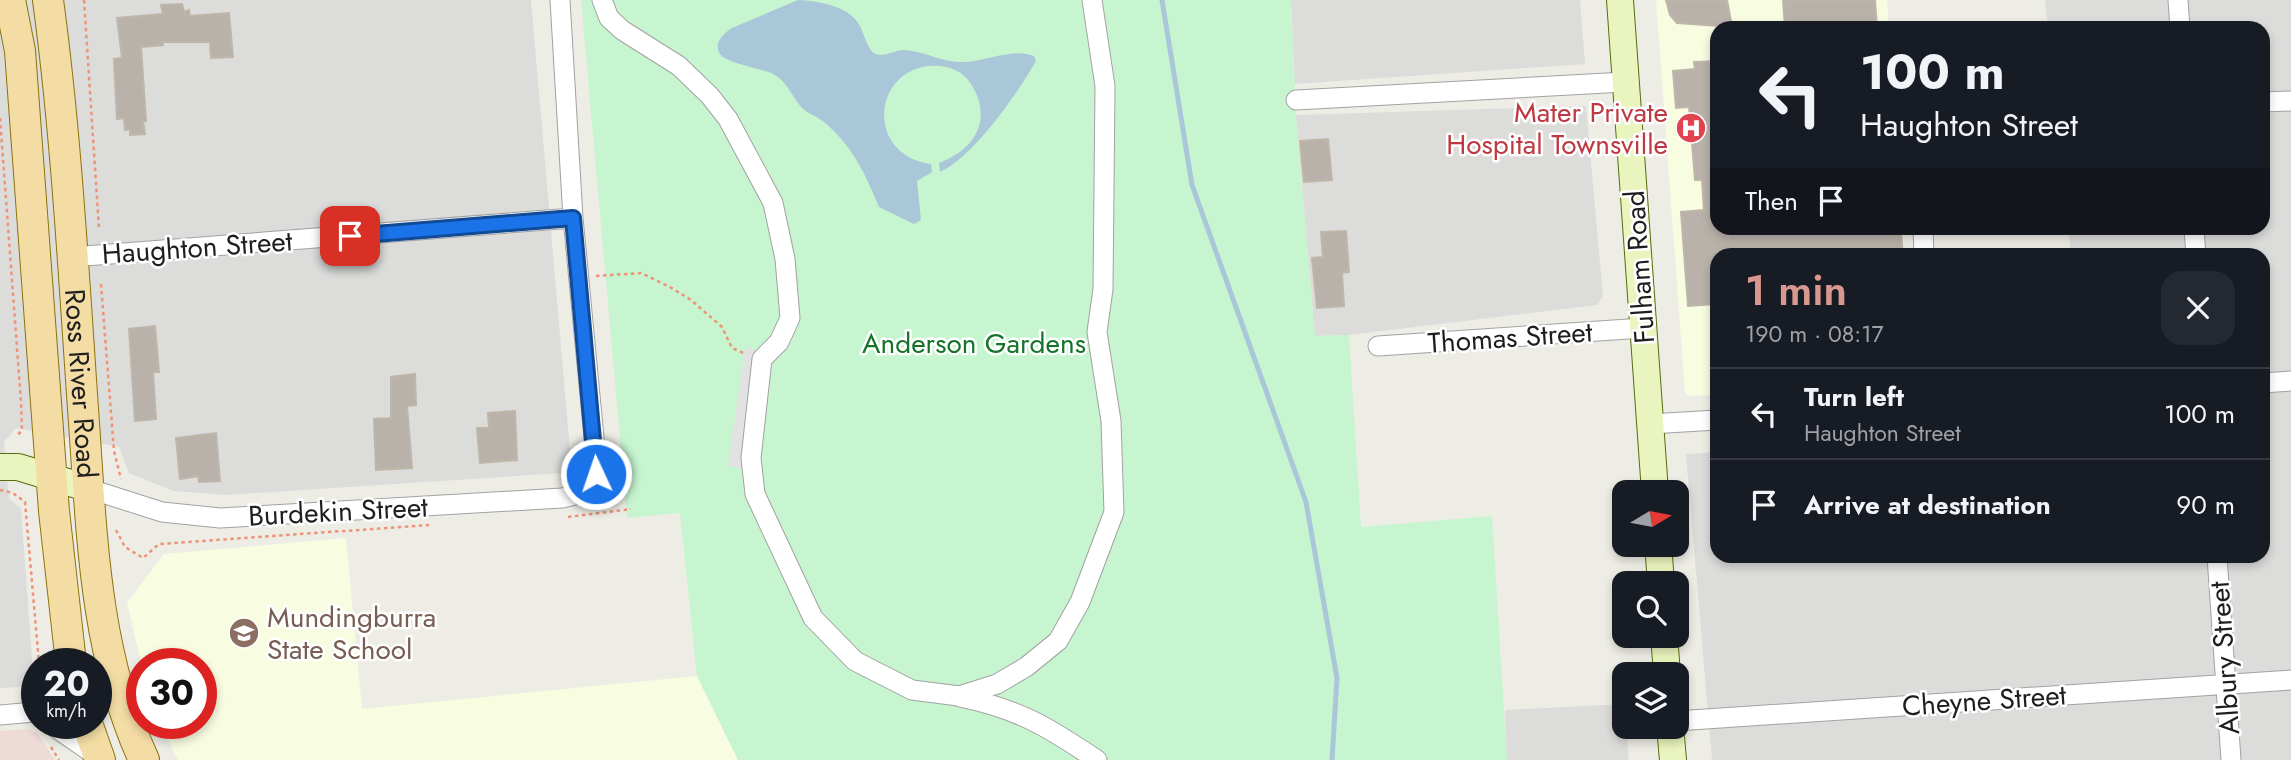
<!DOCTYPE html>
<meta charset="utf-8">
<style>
:root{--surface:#171b24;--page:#242831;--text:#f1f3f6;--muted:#9ea1a6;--line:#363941;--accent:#d9988f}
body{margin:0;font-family:Jost,sans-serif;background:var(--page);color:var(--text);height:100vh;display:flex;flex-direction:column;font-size:26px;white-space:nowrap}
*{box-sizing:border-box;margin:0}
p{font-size:23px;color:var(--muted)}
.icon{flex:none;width:38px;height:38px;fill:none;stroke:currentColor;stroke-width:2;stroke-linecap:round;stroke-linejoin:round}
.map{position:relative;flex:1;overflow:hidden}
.side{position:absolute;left:1710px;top:248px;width:560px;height:315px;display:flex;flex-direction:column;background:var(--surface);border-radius:21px;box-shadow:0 4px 10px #0003}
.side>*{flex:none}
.guide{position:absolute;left:1710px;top:21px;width:560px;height:214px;border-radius:21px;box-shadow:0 4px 10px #0003;background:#171b24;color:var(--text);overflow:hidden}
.needle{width:46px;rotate:80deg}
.controls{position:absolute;left:1612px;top:480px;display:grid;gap:14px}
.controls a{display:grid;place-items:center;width:77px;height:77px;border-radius:14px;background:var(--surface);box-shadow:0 4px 10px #0003;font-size:35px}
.speed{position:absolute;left:21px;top:648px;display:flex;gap:14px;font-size:35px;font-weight:700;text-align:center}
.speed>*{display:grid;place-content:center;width:91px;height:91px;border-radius:50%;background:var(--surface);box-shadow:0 4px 10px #0003;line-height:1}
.speed small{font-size:18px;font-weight:400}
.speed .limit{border:10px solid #d22;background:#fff;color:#111}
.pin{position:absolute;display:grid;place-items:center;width:60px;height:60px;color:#fff;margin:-30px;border-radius:14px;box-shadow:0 4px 10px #0006}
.me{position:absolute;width:77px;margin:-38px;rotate:357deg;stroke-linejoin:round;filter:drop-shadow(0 0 5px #0008)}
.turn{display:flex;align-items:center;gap:24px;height:147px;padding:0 35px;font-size:32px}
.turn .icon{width:91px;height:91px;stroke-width:2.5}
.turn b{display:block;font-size:49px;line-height:60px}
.then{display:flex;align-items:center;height:66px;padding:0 35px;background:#0003;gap:14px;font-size:26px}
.round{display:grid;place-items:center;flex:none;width:74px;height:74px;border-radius:21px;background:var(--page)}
.summary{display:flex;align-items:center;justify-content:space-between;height:119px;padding:0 35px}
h1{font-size:42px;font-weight:600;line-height:52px;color:var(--accent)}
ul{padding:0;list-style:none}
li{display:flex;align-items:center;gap:21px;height:91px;padding:0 35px;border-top:2px solid var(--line)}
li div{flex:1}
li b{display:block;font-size:26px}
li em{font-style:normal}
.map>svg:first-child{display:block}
.residential{fill:#dcdcdb}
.commercial{fill:#eedad6}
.education{fill:#f8fce1}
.park{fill:#c6f5d0}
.parking{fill:#e2e2e2}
.water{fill:#a9c7d8}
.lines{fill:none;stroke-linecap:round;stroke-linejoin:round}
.stream{stroke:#a9c7d8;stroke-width:5}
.building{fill:#b8b2ab;stroke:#bfb6a9;stroke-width:2}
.street-casing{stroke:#a2a2a2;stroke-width:21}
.secondary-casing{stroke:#556d0e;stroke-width:28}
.primary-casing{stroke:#8c730d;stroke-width:32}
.path{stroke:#ee9377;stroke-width:2.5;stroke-dasharray:3.5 3.5;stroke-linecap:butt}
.street{stroke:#fff;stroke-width:19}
.secondary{stroke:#eaf4be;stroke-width:26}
.primary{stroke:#f4dda5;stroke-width:30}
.route-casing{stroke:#114b97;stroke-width:18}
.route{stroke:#1a73e8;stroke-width:12}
.labels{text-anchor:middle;stroke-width:5;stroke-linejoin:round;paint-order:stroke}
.health-label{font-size:28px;fill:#be3a42;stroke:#fff;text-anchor:end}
.street-label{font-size:28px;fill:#1e1e1e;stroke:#fff}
.park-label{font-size:28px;fill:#15742a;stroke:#fff}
.education-label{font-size:28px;fill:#785e54;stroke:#fff;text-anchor:start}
</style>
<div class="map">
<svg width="2291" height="760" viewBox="0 0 2291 760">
<rect width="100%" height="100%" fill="#eeede5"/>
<path class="residential" d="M0,0H531L571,462L562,473L226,495L173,491L129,473L119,447L16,428L4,442L9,499L21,508L34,686L0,688Z
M1291,0H1580L1585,64L1295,84Z
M2045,0H2291V760H1712L1686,454L1717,452V556H2263V256L2071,255L2068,228H2263V28H2048Z
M1586,106L1603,296L1597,305L1349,335L1315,336L1296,115Z
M1624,704L1629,760H1507L1505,710Z"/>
<path class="commercial" d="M27,729L37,733L55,760H0V731Z"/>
<path class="education" d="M1656,0H1887L1889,28H1717V228H1903L1905,255L1717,256V395L1688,396L1685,393Z
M346,538L362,709L697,676L738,760H178L160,723H201V663H142V666L127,603L164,554Z"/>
<path class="park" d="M581,0H1291L1296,115L1315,336L1349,335L1361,527L1492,516L1507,760H738L697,676L680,513L627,518Z"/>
<path class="parking" d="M745,348L772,352L756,470L728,466Z"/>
<path class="water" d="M798,0C819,1 850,6 860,26C864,34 868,51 876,54C884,57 894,51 902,50C923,50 940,62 960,62C984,63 1011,47 1034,56L1036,61C1017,94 974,156 940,172L939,163C976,149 993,119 971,84C963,72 954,68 940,66C874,61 861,154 931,164L932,172L917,181L921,220L914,224L879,207C866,175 852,145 824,122C817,116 808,114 802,108C792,97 788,83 775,75C763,68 727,64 720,54C713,43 723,34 732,28Z"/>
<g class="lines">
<path class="stream" d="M1162,0L1192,185L1306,502L1337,678L1332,760"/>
</g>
<path class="building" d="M1666,0H1727L1732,27L1677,23L1670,15Z
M1783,0H1875L1877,28H1785Z
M182,4L184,12L189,10L190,16L229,13L233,57L211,58L210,42H162L163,45L141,47L146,121H143L145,134L130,135V129L125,130L124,118L117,119L114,59L122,58L117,18L163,14L161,5Z
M1717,61V228H1901L1903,256H1717V304L1688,306L1681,212L1704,210L1702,180H1695L1689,107L1676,108L1673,71L1695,69L1694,62Z
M1328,139L1332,180L1304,182L1300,141Z
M1346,231L1349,272L1342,273L1344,306L1317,308L1312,258L1323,257L1321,232Z
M155,326L159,372H153L156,419L135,421L129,329Z
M415,374L416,405L407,406L412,468L376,470L374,419L391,418V377Z
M515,411L517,460L480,463L477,428H489L488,413Z
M216,433L220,481L199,482L198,476L180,479L176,438Z"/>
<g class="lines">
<g class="street-casing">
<path id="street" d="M602,0L609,18L622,30L679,66L710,96L728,119L773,203L785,259L790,318L779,342L762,359L751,458L755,494L813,618L855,661L912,690L959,696L997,684L1026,667L1058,641L1080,602L1114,512L1111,421L1097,332L1103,289L1105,86L1092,0
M2178,0L2180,28
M1296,100L1625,82
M2263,102L2291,101
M1923,228L1924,256
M2194,228L2196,256
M72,257L573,218
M1378,346L1643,328
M2263,383L2291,381
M1650,424L1717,420
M87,488L162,512L220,518L562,498C588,494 596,484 596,458L573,218L560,0
M2217,556L2231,760
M960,697C1019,709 1048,727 1097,760
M0,715L34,712
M1676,721L2291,680
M49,723L98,757"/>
</g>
<g class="secondary-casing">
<path id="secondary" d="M1620,0L1655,492
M0,467H18L87,488
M1658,544L1661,583
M1664,635L1667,674
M1670,726L1673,760"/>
</g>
<g class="primary-casing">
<g id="primary">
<path d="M10,0L20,51L54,511L71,663"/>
<path id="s1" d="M48,0C67,140 74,282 84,423C92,539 95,653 144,760"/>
<path d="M87,723L100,760"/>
</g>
</g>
<path class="path" d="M84,0L99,229
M0,118L21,402L22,430L16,437
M596,276L641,273L670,287L691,300L722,327L732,348L746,354
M101,284L114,451L121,479
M0,490L13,493L25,502L39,663
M568,517L631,509
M116,530L125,547L143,558L159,544L429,525
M51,747L59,760"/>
<use href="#street" class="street"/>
<use href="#secondary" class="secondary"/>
<use href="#primary" class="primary"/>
</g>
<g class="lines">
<g class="route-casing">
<path id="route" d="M350,236L573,218L596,474"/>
</g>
<use href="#route" class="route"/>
</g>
<defs>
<g id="hospital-disc" transform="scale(1.575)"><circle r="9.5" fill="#e0444e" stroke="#fff"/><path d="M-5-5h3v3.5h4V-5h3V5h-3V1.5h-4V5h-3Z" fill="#fff"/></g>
<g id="school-disc" transform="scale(1.575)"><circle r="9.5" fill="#8d6e63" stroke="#fff"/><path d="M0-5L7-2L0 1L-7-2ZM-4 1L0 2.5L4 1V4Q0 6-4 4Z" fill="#fff"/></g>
</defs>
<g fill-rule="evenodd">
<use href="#hospital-disc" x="1691" y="128"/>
<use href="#school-disc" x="244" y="633"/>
</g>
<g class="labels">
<g class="health-label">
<text x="1668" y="122">Mater Private<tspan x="1668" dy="32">Hospital Townsville</tspan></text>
</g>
<g class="street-label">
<text transform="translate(197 247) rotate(-4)" y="10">Haughton Street</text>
<text transform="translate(1639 267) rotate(-94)" y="10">Fulham Road</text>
<text transform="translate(1510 337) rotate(-4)" y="10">Thomas Street</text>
<text dy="10" stroke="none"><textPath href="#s1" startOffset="385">Ross River Road</textPath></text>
<text transform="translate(338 511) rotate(-3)" y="10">Burdekin Street</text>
<text transform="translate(2224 658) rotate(-94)" y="10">Albury Street</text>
<text transform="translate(1984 700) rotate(-4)" y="10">Cheyne Street</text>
</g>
<g class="park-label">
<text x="974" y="353">Anderson Gardens</text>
</g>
<g class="education-label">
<text x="267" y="627">Mundingburra<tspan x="267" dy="32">State School</tspan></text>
</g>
</g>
</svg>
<div class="controls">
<a><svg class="needle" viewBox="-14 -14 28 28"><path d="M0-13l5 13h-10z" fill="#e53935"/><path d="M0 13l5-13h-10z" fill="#9ea1a6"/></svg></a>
<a><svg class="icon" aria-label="search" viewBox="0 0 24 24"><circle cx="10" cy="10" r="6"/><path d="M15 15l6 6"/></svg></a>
<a><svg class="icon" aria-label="layers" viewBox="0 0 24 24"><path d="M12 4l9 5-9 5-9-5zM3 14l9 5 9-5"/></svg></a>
</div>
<div class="speed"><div>20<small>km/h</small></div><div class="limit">30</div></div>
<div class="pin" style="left:350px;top:236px;background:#d93025"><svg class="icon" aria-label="arrive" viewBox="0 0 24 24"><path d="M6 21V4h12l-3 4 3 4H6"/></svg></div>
<svg class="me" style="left:596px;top:474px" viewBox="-20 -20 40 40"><circle r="17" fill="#1a73e8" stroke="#fff" stroke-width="3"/><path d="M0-11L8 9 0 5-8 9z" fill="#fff"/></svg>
<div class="guide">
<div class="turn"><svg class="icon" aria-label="left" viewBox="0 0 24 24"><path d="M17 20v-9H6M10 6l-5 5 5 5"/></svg><div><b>100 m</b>Haughton Street</div></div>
<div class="then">Then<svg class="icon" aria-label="arrive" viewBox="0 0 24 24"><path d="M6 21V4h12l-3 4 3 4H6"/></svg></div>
</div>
<section class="side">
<div class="summary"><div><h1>1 min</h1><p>190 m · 08:17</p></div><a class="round"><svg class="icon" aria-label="close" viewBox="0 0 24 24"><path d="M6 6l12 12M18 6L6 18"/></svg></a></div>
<ul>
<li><svg class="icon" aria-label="left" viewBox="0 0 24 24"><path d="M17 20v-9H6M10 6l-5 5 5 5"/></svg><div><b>Turn left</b><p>Haughton Street</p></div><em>100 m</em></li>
<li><svg class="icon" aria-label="arrive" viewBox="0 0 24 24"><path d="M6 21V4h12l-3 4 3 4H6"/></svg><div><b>Arrive at destination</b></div><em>90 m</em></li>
</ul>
</section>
</div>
